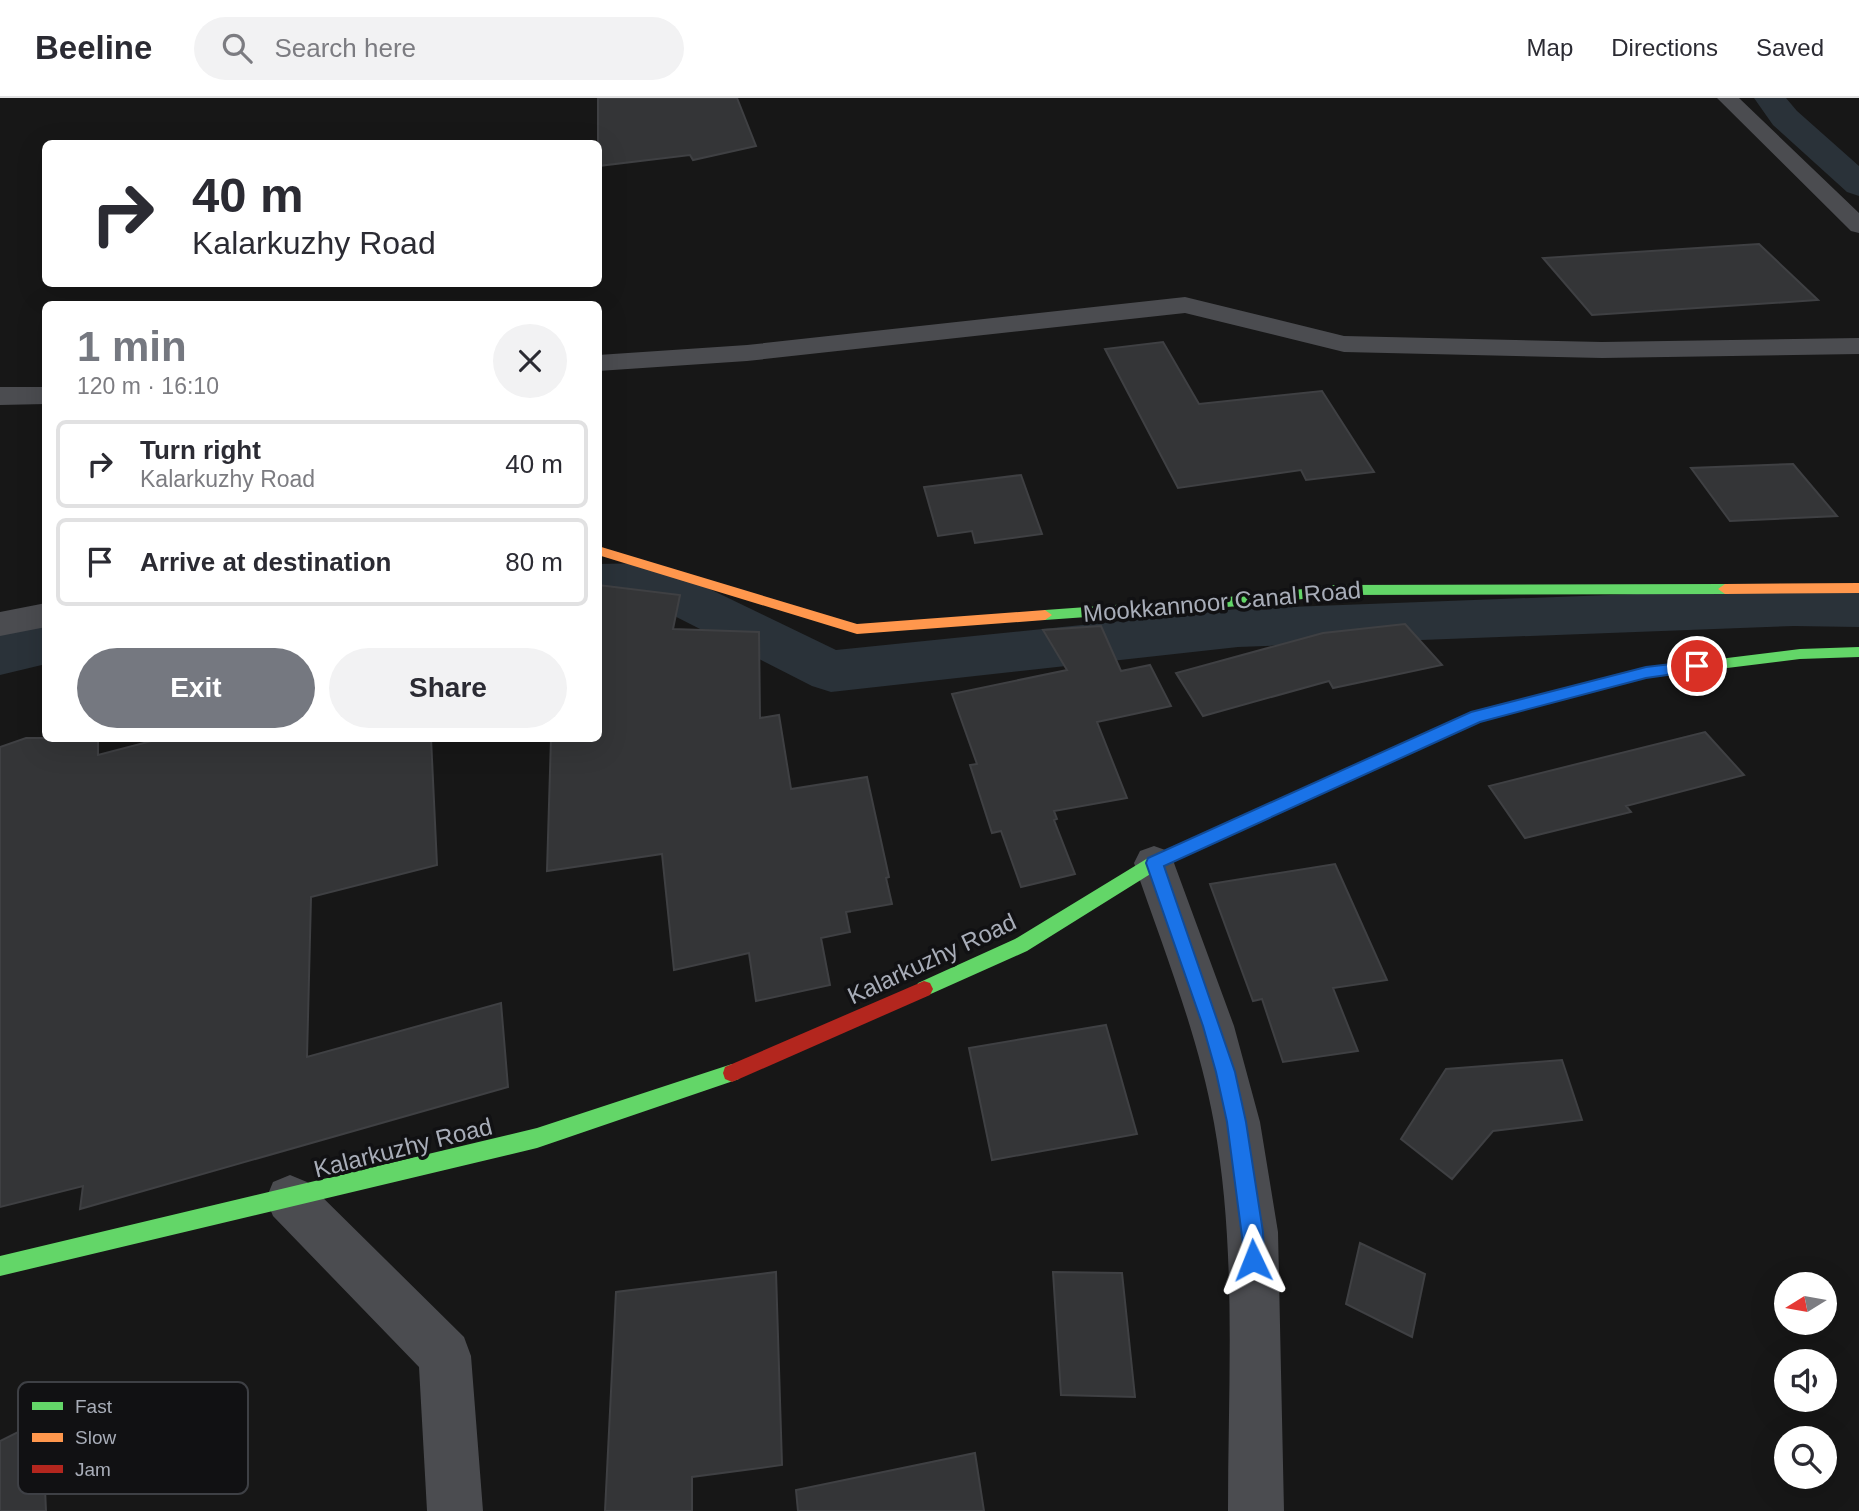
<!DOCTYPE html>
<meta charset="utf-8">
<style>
:root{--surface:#fff;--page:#f2f2f3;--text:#2b2b33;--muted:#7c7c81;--line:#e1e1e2;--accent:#757880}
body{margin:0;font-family:Arial,sans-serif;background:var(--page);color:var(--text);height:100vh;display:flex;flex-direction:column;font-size:26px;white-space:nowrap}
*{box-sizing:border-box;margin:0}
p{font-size:23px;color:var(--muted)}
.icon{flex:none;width:38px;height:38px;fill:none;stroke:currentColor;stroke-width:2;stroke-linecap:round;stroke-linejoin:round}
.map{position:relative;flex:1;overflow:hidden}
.sheet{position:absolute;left:42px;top:203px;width:560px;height:441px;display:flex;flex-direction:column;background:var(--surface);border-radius:10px;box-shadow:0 7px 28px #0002}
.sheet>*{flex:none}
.top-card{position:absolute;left:42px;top:42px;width:560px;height:147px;border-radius:10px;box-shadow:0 7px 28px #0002;background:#fff;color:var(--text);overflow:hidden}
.needle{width:46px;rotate:259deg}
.buttons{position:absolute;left:1774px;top:1174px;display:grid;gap:14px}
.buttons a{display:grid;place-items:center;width:63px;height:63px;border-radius:50%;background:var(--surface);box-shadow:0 7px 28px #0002;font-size:35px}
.pin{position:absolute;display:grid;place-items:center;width:60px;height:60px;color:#fff;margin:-30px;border:4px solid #fff;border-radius:50%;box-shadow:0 2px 7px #0007}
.me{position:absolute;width:77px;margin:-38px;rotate:358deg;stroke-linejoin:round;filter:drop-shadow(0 0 5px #0008)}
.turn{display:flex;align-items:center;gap:24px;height:147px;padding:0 35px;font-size:32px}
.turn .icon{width:91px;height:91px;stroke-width:2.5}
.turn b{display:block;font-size:49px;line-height:60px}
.round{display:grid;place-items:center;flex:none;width:74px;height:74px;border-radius:37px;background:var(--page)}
.summary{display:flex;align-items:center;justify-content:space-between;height:119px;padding:0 35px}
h1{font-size:42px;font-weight:700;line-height:52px;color:var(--accent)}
.primary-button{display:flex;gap:14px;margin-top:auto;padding:14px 35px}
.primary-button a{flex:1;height:80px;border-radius:42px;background:var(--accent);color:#fff;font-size:28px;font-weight:700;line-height:80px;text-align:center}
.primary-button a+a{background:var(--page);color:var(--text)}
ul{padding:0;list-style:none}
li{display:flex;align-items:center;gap:21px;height:88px;margin:0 14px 10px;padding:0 21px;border:4px solid var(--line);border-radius:10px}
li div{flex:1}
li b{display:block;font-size:26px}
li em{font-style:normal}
header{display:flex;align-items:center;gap:42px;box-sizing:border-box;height:98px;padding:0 35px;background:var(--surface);border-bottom:2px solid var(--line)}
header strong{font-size:33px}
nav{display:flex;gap:38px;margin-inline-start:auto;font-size:24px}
.search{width:490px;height:63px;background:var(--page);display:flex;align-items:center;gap:18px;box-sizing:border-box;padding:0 24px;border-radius:38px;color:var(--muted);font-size:26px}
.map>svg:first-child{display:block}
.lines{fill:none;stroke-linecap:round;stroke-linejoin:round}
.canal{fill:#2a3239;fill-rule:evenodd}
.building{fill:#343537;stroke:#3f4043;stroke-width:2}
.street{fill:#4b4c50;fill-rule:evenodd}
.fast{fill:#63d668;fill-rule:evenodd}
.slow{fill:#ff974d;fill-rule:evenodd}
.jam{fill:#b3261e;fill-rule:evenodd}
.route{fill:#1a73e8;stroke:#114b97;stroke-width:2}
.labels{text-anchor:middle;stroke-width:7;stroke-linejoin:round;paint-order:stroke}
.street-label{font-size:24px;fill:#a8adb8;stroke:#111113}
.key{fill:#111113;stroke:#3e4045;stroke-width:2}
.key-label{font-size:19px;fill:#a8adb8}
</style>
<header>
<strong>Beeline</strong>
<div class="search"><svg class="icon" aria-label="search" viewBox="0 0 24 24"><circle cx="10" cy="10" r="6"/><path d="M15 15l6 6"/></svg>Search here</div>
<nav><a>Map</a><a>Directions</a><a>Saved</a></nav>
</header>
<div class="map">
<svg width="1859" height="1413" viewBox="0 0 1859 1413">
<rect width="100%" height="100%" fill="#171717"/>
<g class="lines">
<path class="canal" d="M1754,0H1786L1797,13L1859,68V98L1847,94L1773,27Z
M648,465L666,470L836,552L1238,511L1794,490L1859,491V529L1794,528L1238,549L831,594L812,588L641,501L598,502V466Z
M46,526V566L0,577V537Z"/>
</g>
<path class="building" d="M598,0H737L756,48L693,62L690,57L598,68Z
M1759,146L1818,202L1592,217L1543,160Z
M1163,244L1199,306L1322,293L1374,374L1306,382L1301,372L1178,390L1105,251Z
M1793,366L1837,418L1730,423L1691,370Z
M1021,377L1042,436L975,445L972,433L938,438L924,389Z
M598,487L680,497L673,531L759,534L760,620L779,617L791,691L867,679L889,779L886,780L892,806L846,814L850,834L821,840L830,887L756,903L749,855L674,872L662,756L547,773L551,640H598Z
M1405,526L1442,567L1333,590L1329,583L1203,618L1176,575L1323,535Z
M1101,528L1121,573L1150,567L1171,608L1097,624L1127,700L1054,713L1057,721L1054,722L1075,776L1021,789L1001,733L992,735L970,667L977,666L952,596L1067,572L1043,532Z
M1705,634L1744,677L1626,708L1631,714L1525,740L1489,688Z
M26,640H98V657L163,640H431L437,767L311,799L307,959L501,905L508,989L80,1111L83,1088L0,1109V649Z
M1335,766L1387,882L1333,890L1358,953L1283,964L1262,901L1253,903L1210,786Z
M1106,927L1137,1036L992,1062L969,950Z
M1562,962L1582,1022L1493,1033L1452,1081L1401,1041L1446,971Z
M1360,1145L1425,1176L1412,1239L1346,1206Z
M776,1174L782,1367L692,1379V1413H605L616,1194Z
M1053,1174L1122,1175L1135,1299L1061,1297Z
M42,1322L46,1413H0V1343Z
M975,1355L984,1413H798L796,1392Z"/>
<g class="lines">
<path class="street" d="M1717,0H1739L1859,115V135L1851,133Z
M1185,199L1344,238L1602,244L1859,240V256L1602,260L1344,254L1185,215L747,263L598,273V257L747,247Z
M0,289H46V306L0,307Z
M46,505V529L0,538V514Z
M1154,748L1168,753L1174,765L1234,928L1260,1024L1278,1134L1284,1413H1228C1228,1284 1237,1152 1214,1025C1198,936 1163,850 1134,765L1140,753Z
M290,1077L307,1084L464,1239L471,1258L483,1413H427L419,1269L273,1118L266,1101L273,1084Z"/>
<path class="fast" d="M1725,486L1732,491L1725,496L1335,497L1254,507L1045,522L1038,517L1045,512L1254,497L1335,487Z
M1859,549V559L1800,561L1646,580L1480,624L1160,770L1027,853L924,899L918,897L915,891L918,885L1015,841L1148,760L1471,615L1646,570L1800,551Z
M732,966L739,969L741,975L739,981L537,1050L0,1178V1158L537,1030Z"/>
<path class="slow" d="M598,448L857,526L1045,512L1052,517L1045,522L857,536L598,457Z
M1859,485V495L1725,496L1718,491L1725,486Z"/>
<path class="jam" d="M924,883L930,885L933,891L930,897L739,981L732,984L725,981L723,975L725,969Z"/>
</g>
<path class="route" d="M1697,563L1702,565L1705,568L1702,572L1646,580L1480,624L1164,768L1235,974L1246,1024L1263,1134L1264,1162L1261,1169L1253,1173L1246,1169L1227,1024L1216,974L1203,928L1146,765L1148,760L1471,614L1646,569Z"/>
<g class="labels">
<g class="street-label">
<text transform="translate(1222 504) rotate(-5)" y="8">Mookkannoor Canal Road</text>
<text transform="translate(932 861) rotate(-25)" y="8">Kalarkuzhy Road</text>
<text transform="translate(403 1050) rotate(-14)" y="8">Kalarkuzhy Road</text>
</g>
</g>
<rect x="18" y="1284" width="230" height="112" rx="10" class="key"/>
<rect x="32" y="1304" width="31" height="8" fill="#63d668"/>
<rect x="32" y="1335" width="31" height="9" fill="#ff974d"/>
<rect x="32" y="1367" width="31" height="8" fill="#b3261e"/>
<g class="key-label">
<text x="75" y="1315">Fast</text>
<text x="75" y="1346">Slow</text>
<text x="75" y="1378">Jam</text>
</g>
</svg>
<div class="buttons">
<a><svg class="needle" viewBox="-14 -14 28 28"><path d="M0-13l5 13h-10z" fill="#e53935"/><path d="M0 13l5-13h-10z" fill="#7c7c81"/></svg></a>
<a><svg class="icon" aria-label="sound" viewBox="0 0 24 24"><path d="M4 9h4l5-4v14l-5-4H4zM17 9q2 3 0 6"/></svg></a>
<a><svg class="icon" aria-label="search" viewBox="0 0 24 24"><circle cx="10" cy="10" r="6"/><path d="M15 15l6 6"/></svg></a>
</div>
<div class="pin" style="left:1697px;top:568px;background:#d93025"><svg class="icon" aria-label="arrive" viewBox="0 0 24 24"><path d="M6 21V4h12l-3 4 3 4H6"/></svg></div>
<svg class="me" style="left:1253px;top:1162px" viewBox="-20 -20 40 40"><path d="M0-17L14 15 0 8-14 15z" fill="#1a73e8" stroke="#fff" stroke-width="4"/></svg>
<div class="top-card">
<div class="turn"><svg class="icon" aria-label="right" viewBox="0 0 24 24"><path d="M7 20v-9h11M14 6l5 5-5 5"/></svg><div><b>40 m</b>Kalarkuzhy Road</div></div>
</div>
<section class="sheet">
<div class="summary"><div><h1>1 min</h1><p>120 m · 16:10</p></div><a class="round"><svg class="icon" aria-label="close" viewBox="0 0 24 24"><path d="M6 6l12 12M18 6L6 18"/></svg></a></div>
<ul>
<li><svg class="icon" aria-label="right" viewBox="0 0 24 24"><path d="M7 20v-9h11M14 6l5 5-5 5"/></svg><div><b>Turn right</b><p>Kalarkuzhy Road</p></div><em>40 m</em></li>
<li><svg class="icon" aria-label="arrive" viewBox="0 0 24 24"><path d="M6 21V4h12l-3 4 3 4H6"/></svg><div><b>Arrive at destination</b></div><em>80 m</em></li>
</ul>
<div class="primary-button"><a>Exit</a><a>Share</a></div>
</section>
</div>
